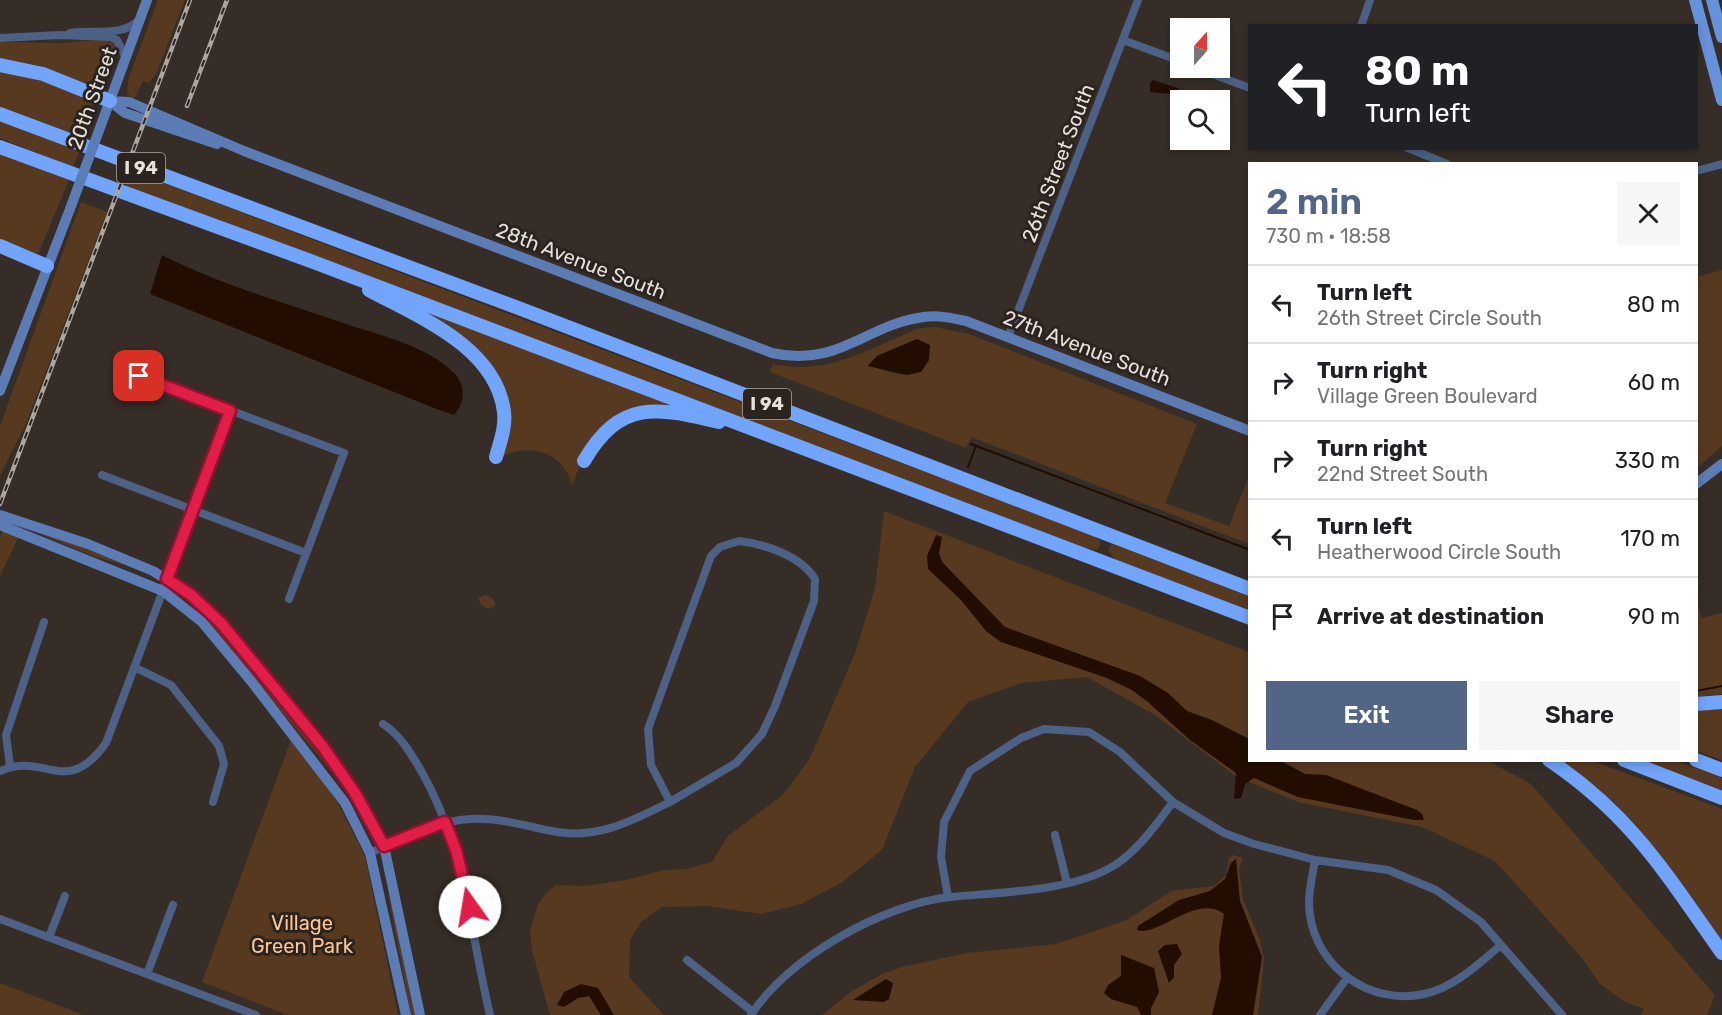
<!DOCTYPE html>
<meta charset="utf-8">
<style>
:root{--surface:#fff;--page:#f6f6f6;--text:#202124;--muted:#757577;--line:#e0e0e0;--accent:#526586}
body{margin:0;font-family:Rubik,sans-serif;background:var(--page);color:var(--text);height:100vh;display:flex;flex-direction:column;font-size:22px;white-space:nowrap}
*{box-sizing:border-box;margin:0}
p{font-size:20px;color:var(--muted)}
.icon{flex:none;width:33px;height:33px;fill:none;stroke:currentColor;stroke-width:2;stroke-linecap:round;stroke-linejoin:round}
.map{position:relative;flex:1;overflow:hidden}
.details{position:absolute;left:1248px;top:162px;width:450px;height:600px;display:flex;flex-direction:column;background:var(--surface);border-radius:0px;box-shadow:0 3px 9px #0003}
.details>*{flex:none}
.guide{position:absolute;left:1248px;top:24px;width:450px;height:126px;border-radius:0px;box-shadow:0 3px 9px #0003;background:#202124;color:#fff;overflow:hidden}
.needle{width:39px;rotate:21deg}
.controls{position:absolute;left:1170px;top:18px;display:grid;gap:12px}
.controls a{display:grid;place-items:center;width:60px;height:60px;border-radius:0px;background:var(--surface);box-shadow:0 3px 9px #0003;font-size:30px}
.pin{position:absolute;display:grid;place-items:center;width:51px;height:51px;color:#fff;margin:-26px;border-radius:12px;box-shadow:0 3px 9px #0006}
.me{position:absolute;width:66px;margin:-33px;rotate:347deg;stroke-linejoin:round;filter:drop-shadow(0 0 4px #0008)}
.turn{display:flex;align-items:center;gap:21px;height:126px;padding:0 18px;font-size:27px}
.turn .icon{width:78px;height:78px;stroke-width:2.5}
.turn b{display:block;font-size:42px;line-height:51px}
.round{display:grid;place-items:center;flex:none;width:63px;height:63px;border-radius:0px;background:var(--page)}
.summary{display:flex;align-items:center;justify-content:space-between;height:102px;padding:0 18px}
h1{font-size:36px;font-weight:600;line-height:45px;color:var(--accent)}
.button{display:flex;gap:12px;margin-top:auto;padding:12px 18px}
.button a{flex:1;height:69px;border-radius:0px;background:var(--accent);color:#fff;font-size:24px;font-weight:600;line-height:69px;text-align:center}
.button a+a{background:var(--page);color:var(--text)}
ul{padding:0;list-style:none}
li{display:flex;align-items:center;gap:18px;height:78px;padding:0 18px;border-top:2px solid var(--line)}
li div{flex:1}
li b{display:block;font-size:22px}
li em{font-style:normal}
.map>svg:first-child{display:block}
.green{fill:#573920;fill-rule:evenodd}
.water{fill:#220d00}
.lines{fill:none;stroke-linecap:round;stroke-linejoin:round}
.stream{stroke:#220d00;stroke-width:2}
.street{stroke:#4c6185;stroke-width:8}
.secondary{stroke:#5b7cb5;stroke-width:10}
.primary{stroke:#6691db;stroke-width:12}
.highway{stroke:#70a4fd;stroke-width:14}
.rail-casing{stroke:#aca6a1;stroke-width:4.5}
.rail{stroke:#2b231d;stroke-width:2;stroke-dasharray:7;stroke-linecap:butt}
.secondary-bridge{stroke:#5b7cb5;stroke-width:10}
.route-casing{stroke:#92132f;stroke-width:15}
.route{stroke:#e11d48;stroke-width:10}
.labels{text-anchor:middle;stroke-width:6;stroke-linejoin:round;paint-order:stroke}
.shield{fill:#2b231d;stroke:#aea8a3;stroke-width:1.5}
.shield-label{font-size:18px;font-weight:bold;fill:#e6e1dc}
.street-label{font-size:20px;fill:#e6e1dc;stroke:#2b231d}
.park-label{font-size:20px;fill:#fec597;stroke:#2b231d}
</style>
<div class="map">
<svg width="1722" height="1015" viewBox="0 0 1722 1015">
<rect width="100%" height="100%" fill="#352d26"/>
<path class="green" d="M158,0H185L156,74L149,83L143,81L134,100L127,93L128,80Z
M104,39L116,44V47L102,84L97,86L0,61V42L65,43Z
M0,70L46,79L95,101L92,120L84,139L0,108Z
M0,120L80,150L73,168L0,138Z
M0,153L70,178L38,254L0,239Z
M132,171L1093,536L1099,540L1100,546L1097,550L1086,548L126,186Z
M81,202L107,212L25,426L0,475V426Z
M1722,270V446L1697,468V277Z
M410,306L679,407L644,406L585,452L572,486C564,450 528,442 499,458L503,387Z
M935,327L969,334L1197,424L1165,503L1229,526L1249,476V544L971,437L966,448L770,372L773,364C830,376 868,348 920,328ZM917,339L930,352C924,387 892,373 868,365L877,356Z
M884,511L1249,652L1250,760L1488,761L1531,784L1715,995L1707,1015H1641L1644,1009L1625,1002L1600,984L1582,958L1495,861L1422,827L1298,802L1237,777L1155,715L1087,677L1021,683L968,702L915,767L882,850L841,883L801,904L761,914L708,906L662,907L641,922L630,940L629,977L664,1015H550L532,950L530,931L538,904L548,891L556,885L585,886L626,880L664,870L685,869L712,862L728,836L784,794L810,758L855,653L875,588Z
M3,530L19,536L0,576V536Z
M40,534L75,544L132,567L95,557Z
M1112,544L1249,596V611L1116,560L1108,550Z
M485,595L493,598L496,605L489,609L481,605L478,598Z
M1696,598L1702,618L1722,613V694L1697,697Z
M195,609L224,633L335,769L347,790Z
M1722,706V760L1697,751L1696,708Z
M292,737L337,802L365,856L398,1015H288L202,982Z
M1559,761H1593L1722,809V944L1631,822L1589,782Z
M1643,761H1677L1722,778V790Z
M1233,855L1243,858L1239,869L1243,899L1260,940L1264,958L1258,1015H822L852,991L882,974L902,967L966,953L1056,944L1127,920L1171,891L1214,886L1226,875L1229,858Z
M388,894L396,915L416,1015H411Z
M0,983L84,1015H0Z"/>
<path class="water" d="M1153,80L1177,88L1189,97L1209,100H1184L1171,94L1150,92V83Z
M162,255C223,286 289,304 352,326C386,337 425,346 452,371C466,383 466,402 454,415L434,408L150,294Z
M917,339L930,345L929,360L921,372L907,375L868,366L877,356Z
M936,535L942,537L939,554L943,563L1005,627L1140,676L1168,693L1187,711L1212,720L1249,739L1250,760L1281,761L1305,774L1326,775L1417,810L1422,814L1424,820H1414L1298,797L1254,778L1245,784L1241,798L1234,799L1236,773L1190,740L1148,702L1132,690L1107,678L1001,642L986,631L961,600L928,569L927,556Z
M1236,859L1240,901L1262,957L1253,1015H1212L1221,978L1219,945L1224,914C1196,893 1158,938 1137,930L1138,926L1179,900L1210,891L1225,879L1231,863Z
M1177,944L1182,954L1174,965V977L1169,983L1158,951L1165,945Z
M1121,955L1154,968L1159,992L1151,1008V1015H1141L1137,1007L1111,999L1104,993L1108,985L1121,976Z
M886,979L893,983L889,999L884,1002L853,1000Z
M581,984L598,988L614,1015H601L589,996L578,998L564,1007L557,1005L564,992Z"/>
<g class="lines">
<path class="stream" d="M971,444L1250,550
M968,467L976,446
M1696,691L1722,686"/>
<path class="street" d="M1361,26L1370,0
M70,33C93,29 121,37 138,21
M0,38L60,35L111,37L117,40L126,58
M1123,40L1180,61
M1196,68L1250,88
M1408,148L1447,164
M1696,171L1722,164
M1008,337L1138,0
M139,376L344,453L289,599
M102,475L306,553
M739,541C765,544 801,556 815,579L814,601L775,706L762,734L736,763L670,802L651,765L648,729L711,556L720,547Z
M134,667L171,685L219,746L224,764L213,802
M383,724C400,735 410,752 420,769C465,846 470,931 490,1015
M10,766L6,735L44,622
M0,771C45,751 66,799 106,743L230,411
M1055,835L1067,883
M370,853C401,839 436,821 470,819C501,817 527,827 557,832C600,839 633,820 670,802
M1315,860C1312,878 1307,897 1310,915C1317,968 1371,1006 1424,994C1454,988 1478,964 1501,945
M948,897L941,857L944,822L970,771L1021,738L1044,729L1089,732L1120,752L1173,802L1224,833L1254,844L1315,860L1388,870L1436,890L1481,922L1562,1015
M0,919L256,1015
M49,937L65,896
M687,960L753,1012
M147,974L173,905
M751,1015C787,958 884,904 950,897C999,892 1082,892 1122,860C1142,845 1158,822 1173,802
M1320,1015L1347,978"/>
<path class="secondary" d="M110,101L129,102L244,151L772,353C839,368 866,324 924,317C938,315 952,318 966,321L1250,431
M110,101L125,113L217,144
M101,125L147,0
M0,391L70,209
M1696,484L1722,464
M0,515L88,544L153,571L191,595L221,623L323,747L355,793L384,846L420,1015
M0,525L163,591L202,622L251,681L345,803L370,853L406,1015"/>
<path class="primary" d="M1695,0L1722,100
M1712,0L1722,37"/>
<path class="highway" d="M0,65L43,74L110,101
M0,114L521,309L1250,589
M0,147L316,263L1250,618
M0,246L47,266
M369,290C419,317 496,347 504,412C506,427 500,442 496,457
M584,461C620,399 657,407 719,422
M1696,704L1722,702
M1549,760C1632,816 1666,874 1722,953
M1624,760L1722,798
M1696,760L1722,770"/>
<g class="rail-casing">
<path id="rail" d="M187,106L227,0
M0,504L190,0"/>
</g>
<use href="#rail" class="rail"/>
<path class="secondary-bridge" d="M70,209L101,125"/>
</g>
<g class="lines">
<g class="route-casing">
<path id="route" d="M139,376L230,411L167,579L191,595L221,623L323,747L355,793L384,846L445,822L456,850L470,907"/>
</g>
<use href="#route" class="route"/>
</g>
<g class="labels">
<g class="shield">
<rect x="117" y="153" width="48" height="30" rx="4.5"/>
<rect x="743" y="389" width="48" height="30" rx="4.5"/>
</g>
<g class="shield-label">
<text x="141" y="174">I 94</text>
<text x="767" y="410">I 94</text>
</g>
<g class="street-label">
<text transform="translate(92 98) rotate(-70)" y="7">20th Street</text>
<text transform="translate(1058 163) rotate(-69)" y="7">26th Street South</text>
<text transform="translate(581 261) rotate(21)" y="7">28th Avenue South</text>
<text transform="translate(1087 348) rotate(21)" y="7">27th Avenue South</text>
</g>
<g class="park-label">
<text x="302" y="930">Village<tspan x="302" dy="23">Green Park</tspan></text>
</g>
</g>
</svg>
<div class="controls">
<a><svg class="needle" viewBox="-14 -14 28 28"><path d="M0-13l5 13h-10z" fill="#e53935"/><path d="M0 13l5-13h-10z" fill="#757577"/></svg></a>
<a><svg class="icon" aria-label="search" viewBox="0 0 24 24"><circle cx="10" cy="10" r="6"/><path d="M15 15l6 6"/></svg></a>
</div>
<div class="pin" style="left:139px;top:376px;background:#d93025"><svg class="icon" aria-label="arrive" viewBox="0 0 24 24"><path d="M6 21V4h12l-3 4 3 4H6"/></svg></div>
<svg class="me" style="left:470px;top:907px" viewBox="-20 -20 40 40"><circle r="19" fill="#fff"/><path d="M0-13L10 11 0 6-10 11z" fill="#e11d48"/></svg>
<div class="guide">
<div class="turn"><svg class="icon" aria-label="left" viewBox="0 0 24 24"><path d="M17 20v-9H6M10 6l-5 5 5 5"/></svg><div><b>80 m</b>Turn left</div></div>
</div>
<section class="details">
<div class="summary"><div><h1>2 min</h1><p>730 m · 18:58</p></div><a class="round"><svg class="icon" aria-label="close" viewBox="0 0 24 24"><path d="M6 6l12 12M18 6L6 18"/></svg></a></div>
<ul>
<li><svg class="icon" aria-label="left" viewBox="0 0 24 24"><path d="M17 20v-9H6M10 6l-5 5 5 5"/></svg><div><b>Turn left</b><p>26th Street Circle South</p></div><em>80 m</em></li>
<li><svg class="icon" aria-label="right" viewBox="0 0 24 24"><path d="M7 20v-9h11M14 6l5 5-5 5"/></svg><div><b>Turn right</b><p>Village Green Boulevard</p></div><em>60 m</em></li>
<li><svg class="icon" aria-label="right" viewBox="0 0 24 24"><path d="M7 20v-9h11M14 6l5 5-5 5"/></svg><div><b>Turn right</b><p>22nd Street South</p></div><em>330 m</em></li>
<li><svg class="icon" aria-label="left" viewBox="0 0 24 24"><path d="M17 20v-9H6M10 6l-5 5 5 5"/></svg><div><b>Turn left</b><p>Heatherwood Circle South</p></div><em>170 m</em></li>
<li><svg class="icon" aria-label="arrive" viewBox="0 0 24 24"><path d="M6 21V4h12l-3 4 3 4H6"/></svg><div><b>Arrive at destination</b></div><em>90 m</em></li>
</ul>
<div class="button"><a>Exit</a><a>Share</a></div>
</section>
</div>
